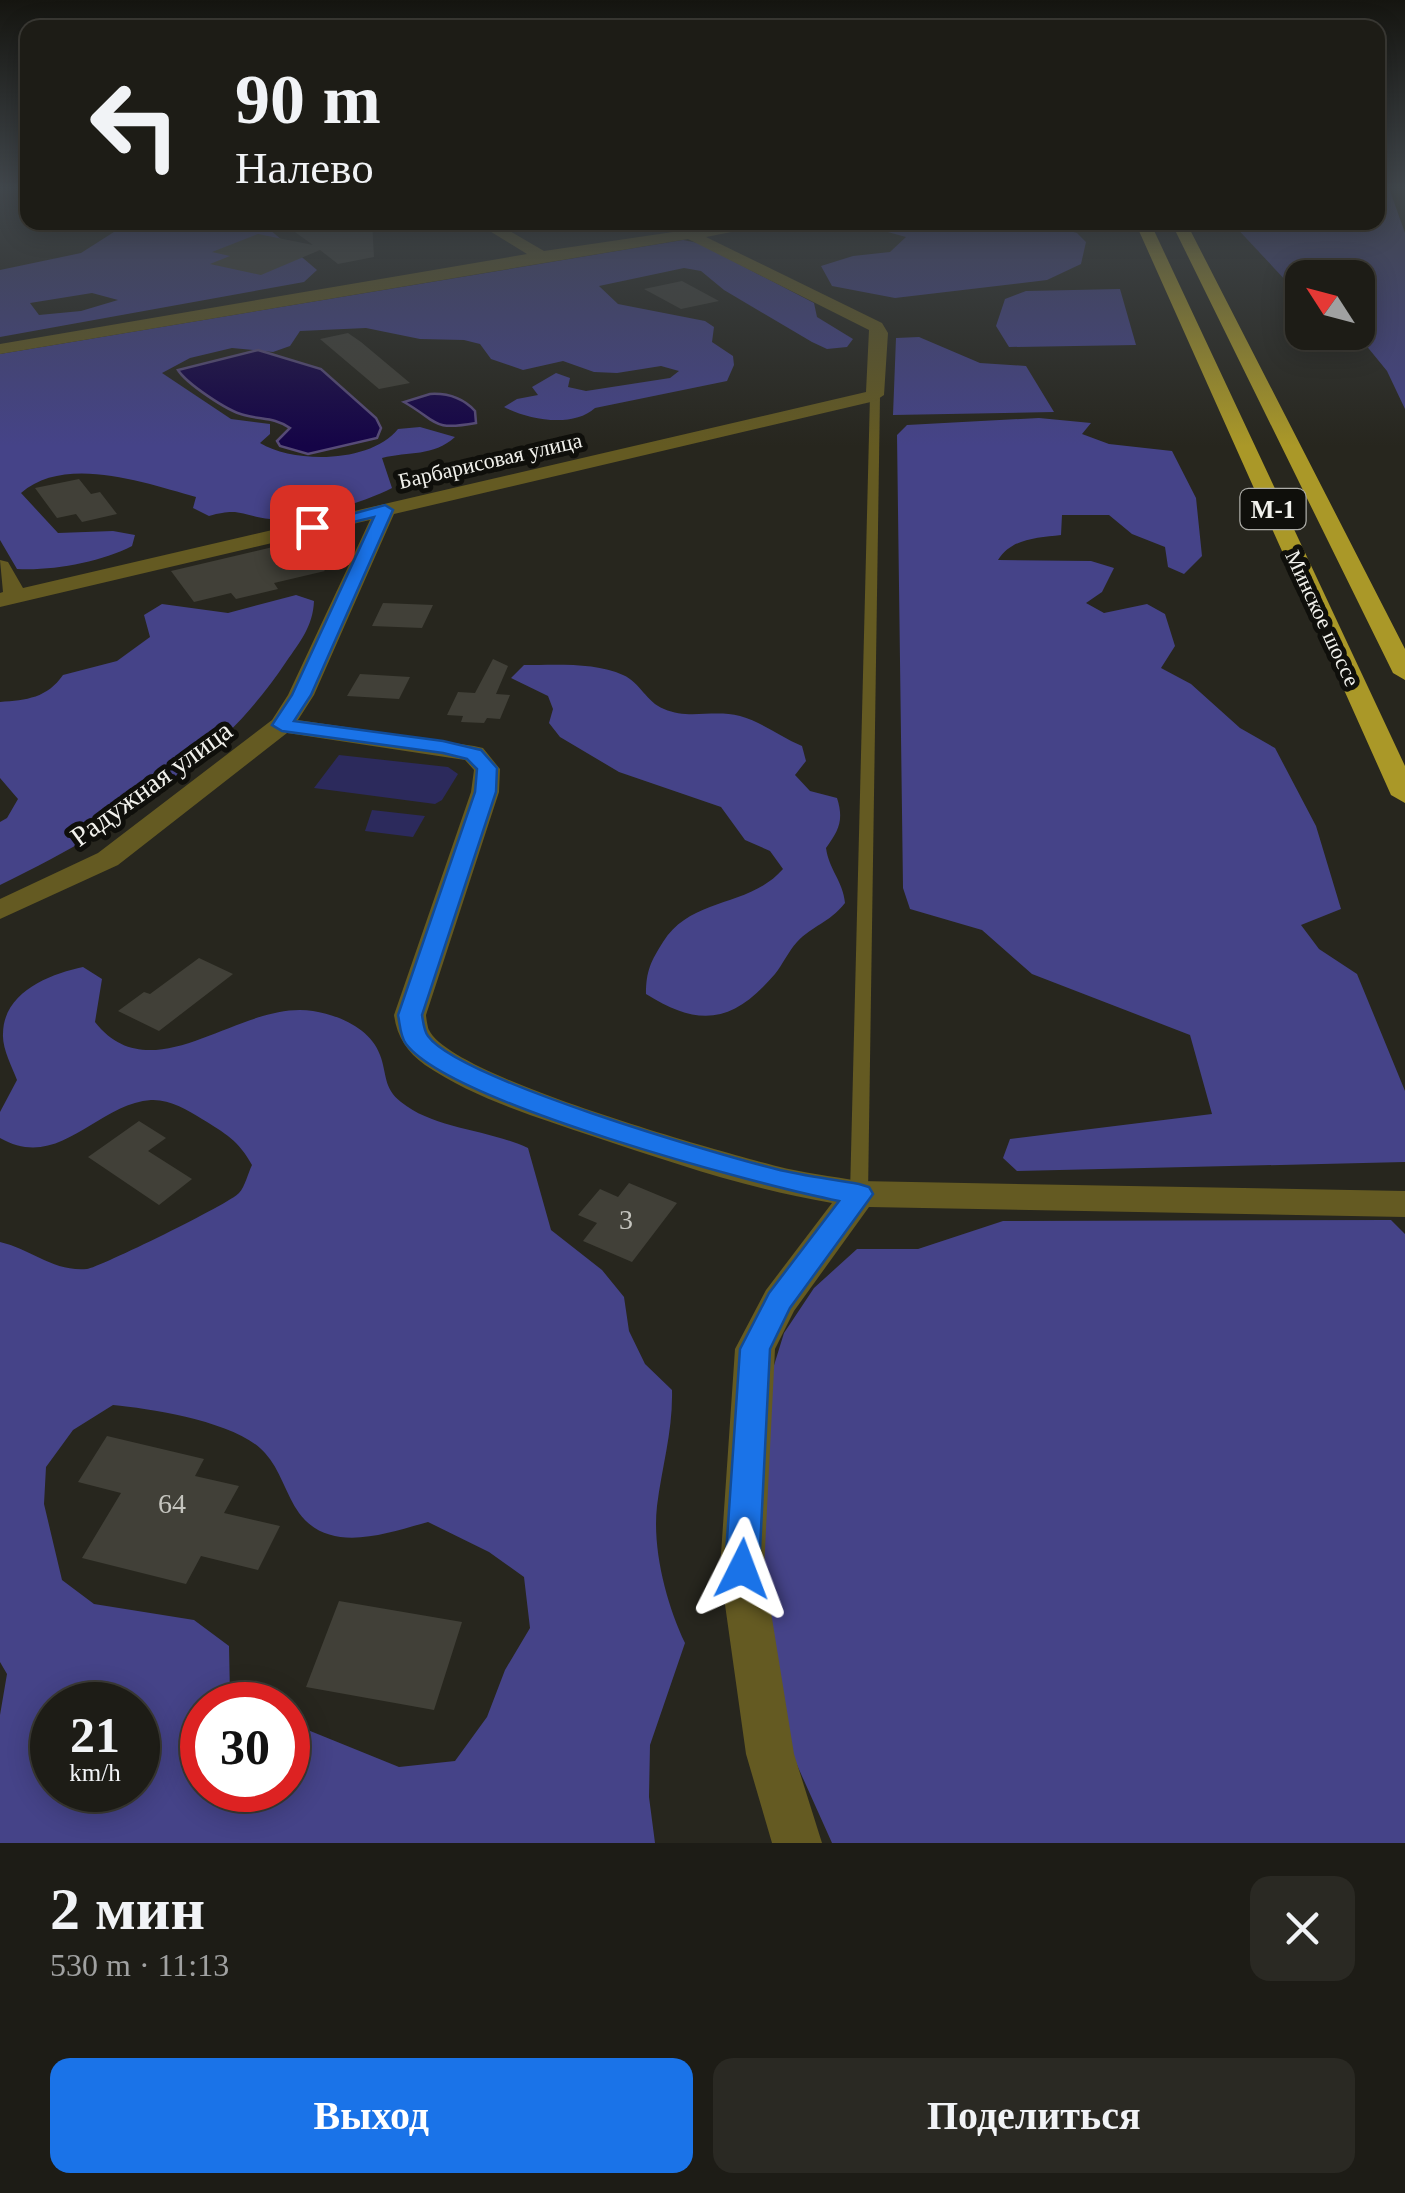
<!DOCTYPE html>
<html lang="ru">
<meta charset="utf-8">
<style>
:root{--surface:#1d1c16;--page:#2a2923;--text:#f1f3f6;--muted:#a0a1a1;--line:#3b3a35;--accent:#1a73e8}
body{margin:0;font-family:"Times New Roman",serif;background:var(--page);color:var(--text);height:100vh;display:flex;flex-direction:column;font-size:38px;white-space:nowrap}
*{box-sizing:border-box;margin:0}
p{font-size:32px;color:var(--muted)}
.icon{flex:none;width:55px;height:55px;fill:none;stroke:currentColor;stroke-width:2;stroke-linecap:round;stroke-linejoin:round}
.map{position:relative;height:1843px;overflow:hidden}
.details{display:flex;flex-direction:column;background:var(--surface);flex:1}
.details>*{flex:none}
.banner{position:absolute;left:20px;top:20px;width:1365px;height:210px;border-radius:20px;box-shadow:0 5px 25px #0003,0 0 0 2px var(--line);background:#1d1c16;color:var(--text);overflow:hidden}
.needle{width:65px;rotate:306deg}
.fabs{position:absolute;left:1285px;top:260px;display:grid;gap:20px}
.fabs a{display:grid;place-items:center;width:90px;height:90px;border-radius:20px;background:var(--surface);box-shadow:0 5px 25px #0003,0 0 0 2px var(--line);font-size:50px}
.speed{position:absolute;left:30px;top:1682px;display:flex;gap:20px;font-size:50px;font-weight:700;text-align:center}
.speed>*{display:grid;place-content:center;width:130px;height:130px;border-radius:50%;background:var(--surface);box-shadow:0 5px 25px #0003,0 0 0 2px var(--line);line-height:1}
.speed small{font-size:25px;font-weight:400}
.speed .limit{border:15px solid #d22;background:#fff;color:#111}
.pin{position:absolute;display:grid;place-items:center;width:85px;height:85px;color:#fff;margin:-42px;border-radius:20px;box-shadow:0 5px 15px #0006}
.me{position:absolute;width:110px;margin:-55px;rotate:3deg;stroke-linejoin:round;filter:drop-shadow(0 0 8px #0008)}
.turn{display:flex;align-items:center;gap:35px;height:210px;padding:0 50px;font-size:45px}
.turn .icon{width:130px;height:130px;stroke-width:2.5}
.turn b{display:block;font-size:70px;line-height:85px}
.round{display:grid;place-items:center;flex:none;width:105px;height:105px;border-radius:20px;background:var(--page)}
.head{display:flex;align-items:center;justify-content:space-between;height:170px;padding:0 50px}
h1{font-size:60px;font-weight:700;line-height:75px}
.cta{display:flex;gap:20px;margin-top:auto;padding:20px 50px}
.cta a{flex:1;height:115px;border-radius:20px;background:var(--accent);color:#fff;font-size:40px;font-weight:700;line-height:115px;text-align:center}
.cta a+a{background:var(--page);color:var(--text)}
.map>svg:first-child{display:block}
.green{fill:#2c2a5c}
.forest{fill:#454388;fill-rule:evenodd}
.water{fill:#150447;stroke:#574b78;stroke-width:2.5}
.building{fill:#414038}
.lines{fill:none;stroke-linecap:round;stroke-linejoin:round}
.service{fill:#645a22;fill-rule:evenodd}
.minor{fill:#645a22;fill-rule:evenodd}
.trunk{fill:#aa9828;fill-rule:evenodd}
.route{fill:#1a73e8;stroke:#114b97;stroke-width:2.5}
.labels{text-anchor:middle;stroke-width:10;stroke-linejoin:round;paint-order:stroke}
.far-street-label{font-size:22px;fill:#f1f1ec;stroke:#0f0f0b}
.shield{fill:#0f0f0b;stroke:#adada8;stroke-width:2.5}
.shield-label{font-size:25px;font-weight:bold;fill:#f1f1ec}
.street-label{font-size:28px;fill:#f1f1ec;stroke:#0f0f0b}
.near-number-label{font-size:28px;fill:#c5c5bf}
</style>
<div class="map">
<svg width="1405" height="1843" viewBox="0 0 1405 1843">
<rect width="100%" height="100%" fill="#27261e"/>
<path class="green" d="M339,755L448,767L458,774L442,800L435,804L314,788Z
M372,810L425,816L413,837L365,831Z"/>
<path class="forest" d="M1378,188H1389L1405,233V409L1387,371L1356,333L1358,278H1302V298L1232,223L1378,222Z
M128,223H243L269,229L317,270L304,282L0,337V270L81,253ZM92,293L118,300L81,311L39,315L30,303Z
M855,223H1041L1077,233L1086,242L1081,264L1047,280L895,298L832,286L821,266L853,256L890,252L906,237Z
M683,240L698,243L814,303L817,317L853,339L847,347L827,349L812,342L724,290L701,271L684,268L599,286L618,304L705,321L714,327L712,342L733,356L734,365L727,381L595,408C573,428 529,420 504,407L517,399L538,395L532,387L556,373L570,378L568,387L586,391L670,378L679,371L661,366L617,373L594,372L563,361L523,370L491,359L480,344L464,340L420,339L366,328L300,331L290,346L273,352L232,348L190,358L162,373L231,419L270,424V434L260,443C295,464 371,463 398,429L420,427L455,437C433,457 409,451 382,458L392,488C365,502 299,523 270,519C241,516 241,507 209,516L193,508L196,497C146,483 65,454 21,493L58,533L113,531L135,535L132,546C101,562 53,571 17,569L0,540V354Z
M1120,289L1136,345L1009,347L996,326L1005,299L1026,291Z
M919,337L980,363L1026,366L1054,412L893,415L896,338Z
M1039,418L1091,423L1082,434L1109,444L1172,451L1196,498L1202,556L1184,574L1168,567L1165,547L1132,534L1109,515H1062L1061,535C1037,538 1012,538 998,560L1091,561L1114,568L1102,592L1086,603L1104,613L1147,604L1165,614L1175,646L1161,668L1191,684L1240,728L1275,748L1316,826L1341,909L1301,925L1319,949L1357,974L1405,1091V1162L1017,1171L1003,1158L1010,1139L1212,1114L1190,1035L1032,974L982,930L910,909L903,888L897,435L907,425Z
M296,595L314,601C313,626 300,642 286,662C219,764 108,833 0,885V822L7,818L18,799L0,778V702C27,700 47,698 63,675L117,661L150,637L144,615L162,604L228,613Z
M524,665C554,665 596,662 623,675C641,683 646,702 664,709C689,720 713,709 740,716C762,722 780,737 802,746L806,761L795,775L810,791L837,798C844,820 839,830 826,848C829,870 843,881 845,903C828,924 813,925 797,942C788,952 783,964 775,974C733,1023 700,1028 646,994C646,971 651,961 663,942C692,896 749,908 783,869L770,851L745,840L721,807L619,772L560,737L549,723L553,709L548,696L511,678Z
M83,967L102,979L95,1022C153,1096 240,999 313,1011C339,1015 371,1029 380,1055C387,1073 383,1088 401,1102C434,1129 487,1129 528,1148L551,1230L602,1270L624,1297L629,1331L645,1364L672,1390C673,1431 662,1466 657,1506C652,1550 667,1605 685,1643L650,1745L649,1797L655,1843H0V1715L7,1674L0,1662V1242C31,1249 53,1272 87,1269C98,1268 231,1203 239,1193C245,1187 248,1173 252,1165C239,1141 225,1133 202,1119C188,1110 169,1099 151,1100C96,1104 59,1172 0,1138V1112L17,1080C12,1067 2,1048 3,1034C3,992 50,974 83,967ZM113,1405C153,1409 238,1422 265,1453C280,1469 286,1495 299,1513C330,1555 387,1533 428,1522L489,1552L524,1577L530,1628L505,1670L487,1717L455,1761L399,1767L288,1722V1790H202V1705H249L230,1696L229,1646L194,1620L94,1604L62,1580L44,1504L46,1467L73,1430ZM138,1705V1790H52V1705Z
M1391,1220L1405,1234V1843H832L793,1756L755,1614L767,1388L784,1333L814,1288L857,1249H918L1003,1221Z"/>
<path class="water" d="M258,350L321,369L376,418L381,428L377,438L308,454L280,446L277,441L290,428C274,417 262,420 244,415C227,411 186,383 178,370Z
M430,394C447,393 463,398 475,411L476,423C431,431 439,422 404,402Z"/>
<path class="building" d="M281,222H372L374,257L338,264L320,250L261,275L210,264L230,256L212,252L258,234L313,245Z
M682,281L719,301L681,309L644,289Z
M348,333L361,342L410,383L379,389L320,339Z
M79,479L91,494L100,492L117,514L82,522L76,514L57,518L35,488Z
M298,541L325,571L274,583L278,589L236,599L231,593L194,602L171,571Z
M383,603L433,605L422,628L372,626Z
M493,659L508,666L496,694L510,695L500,719L487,718L484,723L461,722L463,716L447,715L458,692L475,693Z
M360,674L410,677L399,699L347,696Z
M199,958L233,974L159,1031L118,1011L144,992L150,994Z
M139,1121L166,1138L148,1151L192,1179L159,1205L88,1157Z
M629,1183L677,1203L632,1262L583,1241L597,1223L578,1215L600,1189L618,1197Z
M107,1436L204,1459L195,1476L239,1486L224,1513L280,1526L258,1570L201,1556L186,1584L82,1558L121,1493L78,1482Z
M339,1601L462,1622L434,1710L306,1687Z"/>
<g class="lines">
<path class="service" d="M875,392L880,395L868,1194L865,1199L859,1201L853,1199L850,1194L870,395Z"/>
<path class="minor" d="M475,222H494L544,251L741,222H782L706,237L882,323L888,333L884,395L875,401L394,514L314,695L298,720L474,746L483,748L500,769L499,792L426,1015C426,1017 428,1029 429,1030C451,1077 718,1151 776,1166C803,1173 831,1176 859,1181L1405,1191V1217L869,1207L794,1311L775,1349L764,1569L794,1754L822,1843H772L746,1754L720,1569L735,1349L766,1290L832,1203C752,1190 673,1163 595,1137C539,1118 475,1099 425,1065C407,1052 397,1037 394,1015L471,792L474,770L465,760L287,733L118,865L0,919V899L98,853L272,720L288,695L370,520L0,607V593L3,592L0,560L8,562L23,588L866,392L869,330L688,239L0,354V344L527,254Z"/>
<path class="trunk" d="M1135,222H1150L1405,766V803L1391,795Z
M1171,222H1186L1405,649V680L1393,673Z"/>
</g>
<linearGradient id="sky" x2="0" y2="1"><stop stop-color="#151510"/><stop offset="0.42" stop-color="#41474c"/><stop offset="1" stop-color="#41474c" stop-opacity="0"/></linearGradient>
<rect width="1405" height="446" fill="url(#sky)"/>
<path class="route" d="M385,505L393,510L311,695L294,721L443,741L481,750L497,768L496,792L422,1015C423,1021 424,1031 428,1036C459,1079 716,1154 776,1169C803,1176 832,1179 859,1184L869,1187L873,1194L790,1308L770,1349L759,1569L754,1580L742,1584L730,1580L725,1569L740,1349L769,1293L839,1201C758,1185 451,1103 406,1044C400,1036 400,1024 398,1015L475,792L477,769L467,759L443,753L282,731L272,725L292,695L374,517L312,532L304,527Z"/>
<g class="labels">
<g class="far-street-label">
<text transform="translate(490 460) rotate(-13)" y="8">Барбарисовая улица</text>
<text transform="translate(1323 618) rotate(65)" y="8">Минское шоссе</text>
</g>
<rect class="shield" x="1240.5" y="489" width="65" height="40" rx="8"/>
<g class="shield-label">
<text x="1273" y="518">М-1</text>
</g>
<g class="street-label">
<text transform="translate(151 783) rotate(-36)" y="10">Радужная улица</text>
</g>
<g class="near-number-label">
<text x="626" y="1229">3</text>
<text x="172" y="1513">64</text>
</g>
</g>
</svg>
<div class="fabs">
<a><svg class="needle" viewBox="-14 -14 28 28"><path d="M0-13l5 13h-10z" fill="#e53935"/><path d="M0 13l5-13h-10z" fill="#a0a1a1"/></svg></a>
</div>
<div class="speed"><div>21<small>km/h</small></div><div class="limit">30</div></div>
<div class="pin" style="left:312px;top:527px;background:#d93025"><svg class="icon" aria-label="arrive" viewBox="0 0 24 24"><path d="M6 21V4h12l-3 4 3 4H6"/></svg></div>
<svg class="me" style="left:742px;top:1569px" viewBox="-20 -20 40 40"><path d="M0-17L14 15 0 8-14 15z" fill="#1a73e8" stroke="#fff" stroke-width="4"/></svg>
<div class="banner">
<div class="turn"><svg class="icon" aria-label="left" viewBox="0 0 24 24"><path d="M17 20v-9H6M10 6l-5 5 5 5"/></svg><div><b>90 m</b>Налево</div></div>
</div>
</div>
<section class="details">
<div class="head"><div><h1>2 мин</h1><p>530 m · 11:13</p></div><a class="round"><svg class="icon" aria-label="close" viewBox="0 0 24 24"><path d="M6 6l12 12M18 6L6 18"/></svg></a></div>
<div class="cta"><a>Выход</a><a>Поделиться</a></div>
</section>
